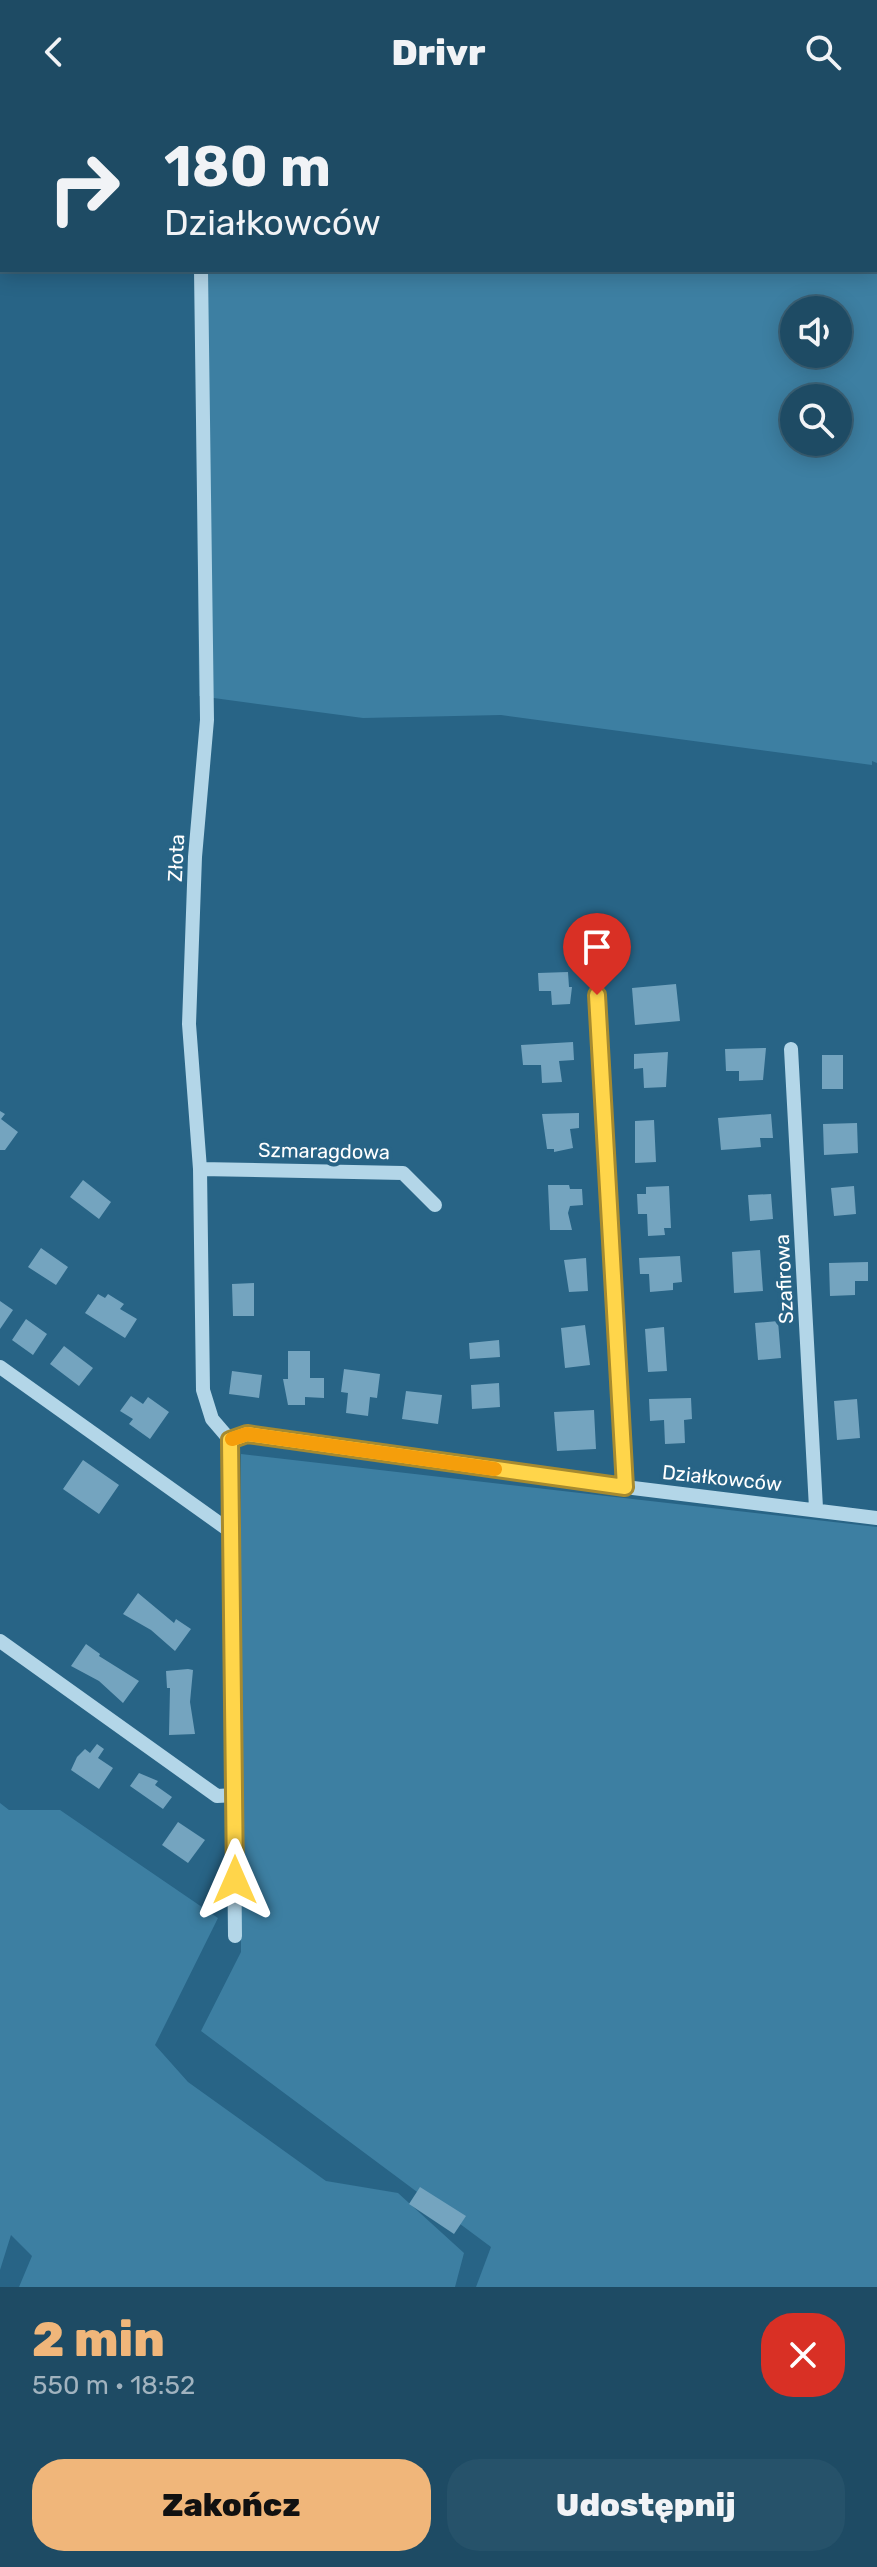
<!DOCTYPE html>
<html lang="pl">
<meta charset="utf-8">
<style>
:root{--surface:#1e4b64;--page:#26526a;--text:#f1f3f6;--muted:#a1b3bf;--line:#3c6378;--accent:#f0b67a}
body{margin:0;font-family:Rubik,sans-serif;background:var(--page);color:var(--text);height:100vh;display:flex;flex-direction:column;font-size:30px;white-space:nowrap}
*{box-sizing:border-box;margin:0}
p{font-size:26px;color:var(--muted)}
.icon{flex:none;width:44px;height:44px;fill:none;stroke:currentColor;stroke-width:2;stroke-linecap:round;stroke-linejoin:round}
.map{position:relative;height:2183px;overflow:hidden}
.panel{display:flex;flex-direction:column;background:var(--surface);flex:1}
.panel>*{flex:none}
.hud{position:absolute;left:0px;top:0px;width:878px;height:168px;box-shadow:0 4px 20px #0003,0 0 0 2px var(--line);background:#1e4b64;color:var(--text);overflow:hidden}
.buttons{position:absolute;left:780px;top:192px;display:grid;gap:16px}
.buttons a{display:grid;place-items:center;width:72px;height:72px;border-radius:50%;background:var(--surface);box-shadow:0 4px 20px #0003,0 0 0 2px var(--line);font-size:40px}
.pin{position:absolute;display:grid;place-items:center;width:68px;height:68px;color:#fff;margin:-82px -34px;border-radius:50% 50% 50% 0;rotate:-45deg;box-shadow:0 0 8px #0007}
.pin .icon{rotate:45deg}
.me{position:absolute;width:88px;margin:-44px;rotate:0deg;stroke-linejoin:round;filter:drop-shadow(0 0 6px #0008)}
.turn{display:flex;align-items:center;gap:28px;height:168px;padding:0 32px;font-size:36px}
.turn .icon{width:104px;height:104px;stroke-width:2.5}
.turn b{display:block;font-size:56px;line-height:68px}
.round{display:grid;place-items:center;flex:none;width:84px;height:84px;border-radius:32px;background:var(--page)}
.overview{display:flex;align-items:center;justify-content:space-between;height:136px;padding:0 32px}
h1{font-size:48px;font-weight:800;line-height:60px;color:var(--accent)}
.action{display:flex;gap:16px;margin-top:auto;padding:16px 32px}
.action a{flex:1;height:92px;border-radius:32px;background:var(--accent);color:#111;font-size:32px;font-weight:800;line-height:92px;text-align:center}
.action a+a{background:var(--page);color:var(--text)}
header{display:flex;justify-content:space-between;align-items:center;height:104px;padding:0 32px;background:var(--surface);font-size:36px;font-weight:800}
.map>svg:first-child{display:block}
.green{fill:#3d7fa2;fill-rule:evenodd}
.building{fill:#74a4bf}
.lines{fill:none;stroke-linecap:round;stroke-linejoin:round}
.minor{stroke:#b3d6e8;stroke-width:14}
.route-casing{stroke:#a68a30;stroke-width:20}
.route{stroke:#ffd54a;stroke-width:14}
.slow{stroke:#f59e0b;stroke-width:14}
.labels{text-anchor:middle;stroke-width:8;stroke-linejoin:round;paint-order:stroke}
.street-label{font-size:20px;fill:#fff;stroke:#286486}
</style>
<header><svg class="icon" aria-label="back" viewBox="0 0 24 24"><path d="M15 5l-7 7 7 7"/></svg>Drivr<svg class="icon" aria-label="search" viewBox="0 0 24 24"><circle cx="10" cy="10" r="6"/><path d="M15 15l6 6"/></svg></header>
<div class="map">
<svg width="877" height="2183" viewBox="0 0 877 2183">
<rect width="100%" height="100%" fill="#286486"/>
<path class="green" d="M194,0H877V659L872,657V661L501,611L363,614L199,592L195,166H876V2ZM794,206H838V250H794ZM794,294H838V338H794Z
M241,1350L877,1423V2183H476L491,2143L201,1927L241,1848Z
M0,1699L9,1706H60L218,1814L155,1941L188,1978L326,2077L398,2089L464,2149L455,2183H19L32,2152L11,2131L0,2166Z"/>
<path class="building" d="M568,868L569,883H572L570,900L552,901L551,887H539L538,869Z
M676,880L680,917L635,921L632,884Z
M573,938L574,956L559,957L562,978L542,979L541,961H523L521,941Z
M766,944L763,976L739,977V967H726L725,945Z
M668,948L666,983L644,984L643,964L634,965V950Z
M822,951H843V985H822Z
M0,1007L5,1010L1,1015L18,1028L5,1046H0Z
M579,1009V1024L570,1025L573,1044L554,1048V1045H547L542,1010Z
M771,1010L773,1034H760L761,1043L721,1046L718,1014Z
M654,1016L656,1058L635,1059V1017Z
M857,1019L858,1049L824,1051L823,1020Z
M83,1076L111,1098L99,1115L70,1093Z
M548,1081H569L570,1085H582L583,1101L570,1102L568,1109L572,1126H550Z
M669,1082L671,1124H664L665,1131L648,1132L647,1110H638L637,1090H646V1083Z
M854,1082L856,1110L834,1112L831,1084Z
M771,1090L773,1115L750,1117L748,1091Z
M41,1144L68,1163L56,1181L28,1163Z
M760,1146L763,1187L734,1189L732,1148Z
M680,1152L682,1178L673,1179V1186L650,1188L649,1170H640L639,1154Z
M586,1154L588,1187L569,1188L564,1156Z
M868,1158V1177H855V1191L830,1192L829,1159Z
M254,1179V1212H233L232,1180Z
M98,1190L105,1194L108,1190L124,1200L120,1205L137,1215L125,1234L85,1209Z
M0,1197L13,1206L0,1225Z
M26,1215L47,1230L33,1251L12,1236Z
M778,1217L781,1254L758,1256L755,1219Z
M585,1221L590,1261L565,1264L561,1224Z
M664,1223L667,1267L648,1268L645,1225Z
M499,1236L500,1253L470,1255L469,1239Z
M64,1242L93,1264L79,1282L50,1260Z
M288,1247H310V1274H324V1294L305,1293V1301H288L283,1275H288Z
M344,1265L380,1270L377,1294L370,1293L368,1312L346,1309L348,1289L341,1288Z
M232,1267L262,1271L259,1294L229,1290Z
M499,1279L500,1303L472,1305L471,1281Z
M406,1287L442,1291L438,1320L402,1315Z
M131,1292L143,1300L148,1293L169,1308L150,1335L129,1320L133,1315L120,1307Z
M691,1294L692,1315L684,1316L685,1339L665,1340L664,1316L650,1317L649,1295Z
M857,1295L860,1334L837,1336L834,1297Z
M594,1306L596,1345L557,1347L554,1308Z
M83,1356L119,1381L99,1410L63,1385Z
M138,1489L174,1519L176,1515L191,1525L175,1547L151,1526L123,1510Z
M86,1540L100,1550L99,1552L139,1577L123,1599L99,1577L71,1562Z
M188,1565L193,1566L190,1598L195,1630L169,1631L170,1584H167L166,1567Z
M97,1640L104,1645L98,1654L113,1664L99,1685L71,1666L77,1653L85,1645L90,1649Z
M139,1669L158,1677L155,1681L172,1693L163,1705L130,1682Z
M178,1718L205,1736L188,1759L162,1741Z
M420,2083L466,2112L454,2130L409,2100Z"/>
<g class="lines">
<path class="minor" d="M199,0V2
M201,166L207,616L195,753L189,920L200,1065L203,1286L212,1315L230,1336
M597,891L625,1383
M791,945L816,1404
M200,1065L403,1069L435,1101
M0,1263L230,1427
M230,1336L247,1330L625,1383L877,1414
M230,1336L235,1832
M0,1537L217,1692L235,1691"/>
</g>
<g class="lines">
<g class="route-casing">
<path id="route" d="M235,1776L230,1336L247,1330L625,1383L597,891"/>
</g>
<use href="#route" class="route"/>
<path class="slow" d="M232,1335L247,1330L495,1365"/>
</g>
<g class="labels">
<g class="street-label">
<text transform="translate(176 754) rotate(-87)" y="7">Złota</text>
<text transform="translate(324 1047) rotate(1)" y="7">Szmaragdowa</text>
<text transform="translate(784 1175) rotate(-93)" y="7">Szafirowa</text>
<text transform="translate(722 1374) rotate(6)" y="7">Działkowców</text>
</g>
</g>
</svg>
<div class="buttons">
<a><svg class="icon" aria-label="sound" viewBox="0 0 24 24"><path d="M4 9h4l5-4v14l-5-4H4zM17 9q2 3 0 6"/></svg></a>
<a><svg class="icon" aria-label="search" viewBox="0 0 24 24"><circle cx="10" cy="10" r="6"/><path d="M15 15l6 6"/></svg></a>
</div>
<div class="pin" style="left:597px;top:891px;background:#d93025"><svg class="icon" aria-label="arrive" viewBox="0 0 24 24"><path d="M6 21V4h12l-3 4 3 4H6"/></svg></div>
<svg class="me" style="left:235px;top:1776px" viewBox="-20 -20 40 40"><path d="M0-17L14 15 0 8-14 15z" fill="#ffd54a" stroke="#fff" stroke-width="4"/></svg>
<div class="hud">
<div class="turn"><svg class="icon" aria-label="right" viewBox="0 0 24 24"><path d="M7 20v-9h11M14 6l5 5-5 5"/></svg><div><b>180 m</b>Działkowców</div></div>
</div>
</div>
<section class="panel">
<div class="overview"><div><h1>2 min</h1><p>550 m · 18:52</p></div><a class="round" style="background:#d93025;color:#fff"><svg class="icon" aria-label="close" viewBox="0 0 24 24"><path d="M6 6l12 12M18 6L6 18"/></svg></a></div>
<div class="action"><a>Zakończ</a><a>Udostępnij</a></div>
</section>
